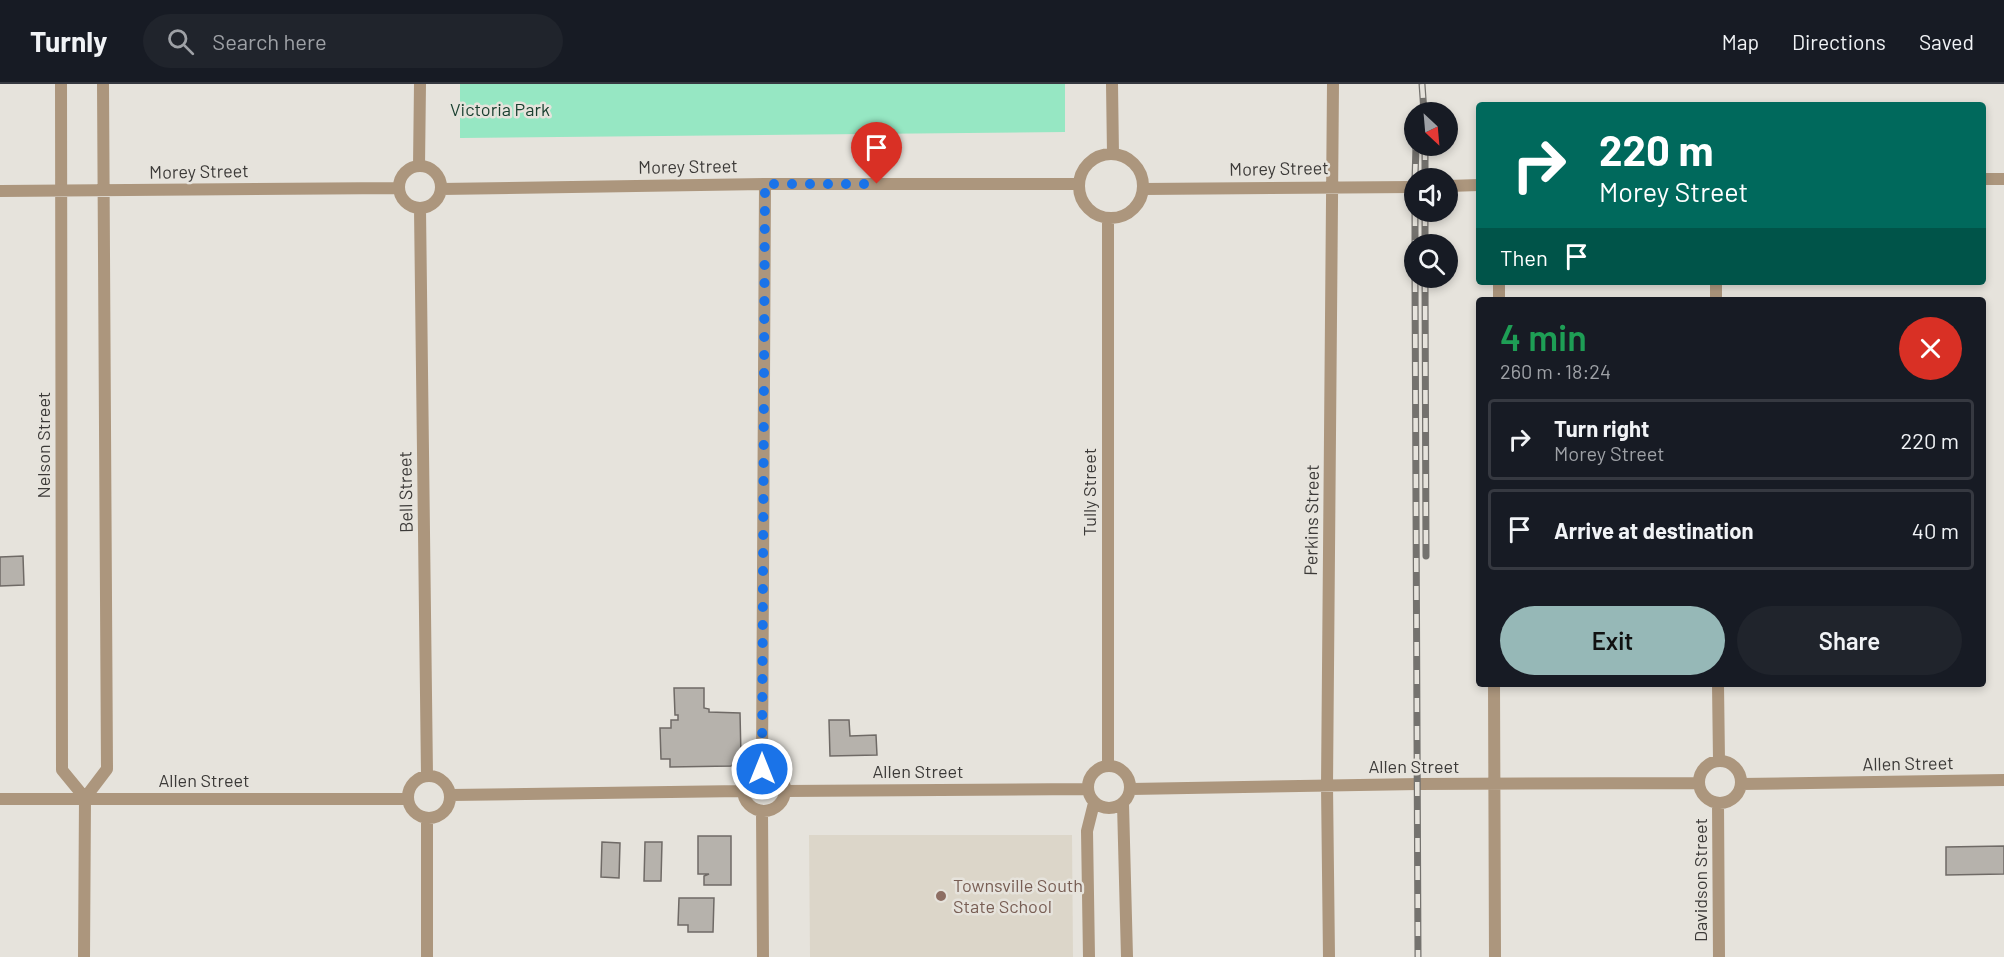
<!DOCTYPE html>
<meta charset="utf-8">
<style>
:root{--surface:#171b24;--page:#20242c;--text:#f1f3f6;--muted:#9ea1a6;--line:#363941;--accent:#96b8b7}
body{margin:0;font-family:Barlow,sans-serif;background:var(--page);color:var(--text);height:100vh;display:flex;flex-direction:column;font-size:22px;white-space:nowrap}
*{box-sizing:border-box;margin:0}
p{font-size:20px;color:var(--muted)}
.icon{flex:none;width:33px;height:33px;fill:none;stroke:currentColor;stroke-width:2;stroke-linecap:round;stroke-linejoin:round}
.map{position:relative;flex:1;overflow:hidden}
.drawer{position:absolute;left:1476px;top:213px;width:510px;height:390px;display:flex;flex-direction:column;background:var(--surface);border-radius:6px;box-shadow:0 3px 9px #0003}
.drawer>*{flex:none}
.hud{position:absolute;left:1476px;top:18px;width:510px;height:183px;border-radius:6px;box-shadow:0 3px 9px #0003;background:#00695c;color:#fff;overflow:hidden}
.needle{width:39px;rotate:154deg}
.buttons{position:absolute;left:1404px;top:18px;display:grid;gap:12px}
.buttons a{display:grid;place-items:center;width:54px;height:54px;border-radius:50%;background:var(--surface);box-shadow:0 3px 9px #0003;font-size:30px}
.pin{position:absolute;display:grid;place-items:center;width:51px;height:51px;color:#fff;margin:-62px -26px;border-radius:50% 50% 50% 0;rotate:-45deg;box-shadow:0 0 6px #0007}
.pin .icon{rotate:45deg}
.me{position:absolute;width:66px;margin:-33px;rotate:0deg;stroke-linejoin:round;filter:drop-shadow(0 0 4px #0008)}
.turn{display:flex;align-items:center;gap:21px;height:126px;padding:0 24px;font-size:27px}
.turn .icon{width:78px;height:78px;stroke-width:2.5}
.turn b{display:block;font-size:42px;line-height:51px}
.then{display:flex;align-items:center;height:57px;padding:0 24px;background:#0003;gap:12px;font-size:22px}
.round{display:grid;place-items:center;flex:none;width:63px;height:63px;border-radius:32px;background:var(--page)}
.summary{display:flex;align-items:center;justify-content:space-between;height:102px;padding:0 24px}
h1{font-size:36px;font-weight:600;line-height:45px;color:#1e9e55}
.primary-button{display:flex;gap:12px;margin-top:auto;padding:12px 24px}
.primary-button a{flex:1;height:69px;border-radius:36px;background:var(--accent);color:#111;font-size:24px;font-weight:600;line-height:69px;text-align:center}
.primary-button a+a{background:var(--page);color:var(--text)}
ul{padding:0;list-style:none}
li{display:flex;align-items:center;gap:18px;height:81px;margin:0 12px 9px;padding:0 12px;border:3px solid var(--line);border-radius:6px}
li div{flex:1}
li b{display:block;font-size:22px}
li em{font-style:normal}
header{display:flex;align-items:center;gap:36px;box-sizing:border-box;height:84px;padding:0 30px;background:var(--surface);border-bottom:2px solid var(--line)}
header strong{font-size:28px}
nav{display:flex;gap:33px;margin-inline-start:auto;font-size:21px}
.search{width:420px;height:54px;background:var(--page);display:flex;align-items:center;gap:15px;box-sizing:border-box;padding:0 21px;border-radius:33px;color:var(--muted);font-size:22px}
.map>svg:first-child{display:block}
.built{fill:#dcd6c9}
.green{fill:#96e7c3}
.building{fill:#b6b2ac;stroke:#6f6a66;stroke-width:1.5}
.lines{fill:none;stroke-linecap:round;stroke-linejoin:round}
.street{stroke:#ac967d;stroke-width:12}
.rail-casing{stroke:#74726e;stroke-width:7}
.rail{stroke:#e6e3dc;stroke-width:4.5;stroke-dasharray:14;stroke-linecap:butt}
.route{stroke:#1a73e8;stroke-width:10;stroke-dasharray:0 18}
.education-dot{fill:#8d6e63;stroke:#e6e3dc;stroke-width:2}
.labels{text-anchor:middle;stroke-width:5;stroke-linejoin:round;paint-order:stroke}
.park-label{font-size:18px;fill:#1a4030;stroke:#e6e3dc}
.street-label{font-size:18px;fill:#3c3a38;stroke:#e6e3dc}
.education-label{font-size:18px;fill:#785e54;stroke:#e6e3dc;text-anchor:start}
</style>
<header>
<strong>Turnly</strong>
<div class="search"><svg class="icon" aria-label="search" viewBox="0 0 24 24"><circle cx="10" cy="10" r="6"/><path d="M15 15l6 6"/></svg>Search here</div>
<nav><a>Map</a><a>Directions</a><a>Saved</a></nav>
</header>
<div class="map">
<svg width="2004" height="873" viewBox="0 0 2004 873">
<rect width="100%" height="100%" fill="#e6e3dc"/>
<path class="built" d="M809,751H1072L1073,873H810Z"/>
<path class="green" d="M460,0H1065V48L460,54Z"/>
<path class="building" d="M23,472L24,501L0,502V473Z
M674,604H704V624L709,625V628L740,629L741,673L731,682L670,683V675H661L660,644H671V636H678V631H675Z
M829,636H849L850,652L876,651L877,671L830,672Z
M698,752H731V801H704V792L709,790H698Z
M602,758L620,759L619,794L601,793Z
M645,758H662L661,797H644Z
M2004,762V790L1946,791V763Z
M679,814H714L713,848H688V841H678Z"/>
<g class="lines">
<path class="street" d="M61,0L62,686L85,714
M1112,0L1113,70
M1079 102a32 32 0 1 1 64 0a32 32 0 1 1-64 0Z
M399 103a21 21 0 1 1 42 0a21 21 0 1 1-42 0Z
M419,82L420,0
M1983,95H2004
M1448,102L1479,101
M441,105L765,100H1078
M1143,105L1414,103
M0,107L398,104
M420,125L427,691
M1716,198V216
M1499,216V198
M1494,600L1495,873
M1718,600L1719,677
M1699 698a21 21 0 1 1 42 0a21 21 0 1 1-42 0Z
M1088 703a21 21 0 1 1 42 0a21 21 0 1 1-42 0Z
M1108,682V135
M743 706a21 21 0 1 1 42 0a21 21 0 1 1-42 0Z
M762,685L765,100
M408 713a21 21 0 1 1 42 0a21 21 0 1 1-42 0Z
M1741,700L2004,696
M1131,705L1418,700L1698,699
M785,707L1088,705
M450,711L742,707
M0,715H407
M1718,719L1719,873
M1123,720L1127,873
M762,727L763,873
M427,734V873
M84,873L85,714L107,685L103,0
M1089,873L1087,747L1094,719
M1329,873L1327,702L1333,0"/>
<g class="rail-casing">
<path id="rail" d="M1422,0L1424,28
M1425,62V94
M1415,94L1416,62
M1415,128V160
M1425,128V160
M1415,194L1418,873
M1425,194L1426,472"/>
</g>
<use href="#rail" class="rail"/>
</g>
<g class="lines">
<path class="route" d="M762,685L765,100H877"/>
</g>
<circle class="education-dot" cx="941" cy="812" r="6"/>
<g class="labels">
<g class="park-label">
<text x="500" y="32">Victoria Park</text>
</g>
<g class="street-label">
<text transform="translate(688 83) rotate(-1)" y="6">Morey Street</text>
<text transform="translate(1279 85) rotate(-1)" y="6">Morey Street</text>
<text transform="translate(199 88) rotate(-1)" y="6">Morey Street</text>
<text transform="translate(44 361) rotate(-90)" y="6">Nelson Street</text>
<text transform="translate(406 408) rotate(-91)" y="6">Bell Street</text>
<text transform="translate(1090 408) rotate(-90)" y="6">Tully Street</text>
<text transform="translate(1312 436) rotate(-89)" y="6">Perkins Street</text>
<text transform="translate(1908 680) rotate(-1)" y="6">Allen Street</text>
<text x="1414" y="689">Allen Street</text>
<text x="918" y="694">Allen Street</text>
<text x="204" y="703">Allen Street</text>
<text transform="translate(1701 796) rotate(-90)" y="6">Davidson Street</text>
</g>
<g class="education-label">
<text x="953" y="808">Townsville South<tspan x="953" dy="21">State School</tspan></text>
</g>
</g>
</svg>
<div class="buttons">
<a><svg class="needle" viewBox="-14 -14 28 28"><path d="M0-13l5 13h-10z" fill="#e53935"/><path d="M0 13l5-13h-10z" fill="#9ea1a6"/></svg></a>
<a><svg class="icon" aria-label="sound" viewBox="0 0 24 24"><path d="M4 9h4l5-4v14l-5-4H4zM17 9q2 3 0 6"/></svg></a>
<a><svg class="icon" aria-label="search" viewBox="0 0 24 24"><circle cx="10" cy="10" r="6"/><path d="M15 15l6 6"/></svg></a>
</div>
<div class="pin" style="left:877px;top:100px;background:#d93025"><svg class="icon" aria-label="arrive" viewBox="0 0 24 24"><path d="M6 21V4h12l-3 4 3 4H6"/></svg></div>
<svg class="me" style="left:762px;top:685px" viewBox="-20 -20 40 40"><circle r="17" fill="#1a73e8" stroke="#fff" stroke-width="3"/><path d="M0-11L8 9 0 5-8 9z" fill="#fff"/></svg>
<div class="hud">
<div class="turn"><svg class="icon" aria-label="right" viewBox="0 0 24 24"><path d="M7 20v-9h11M14 6l5 5-5 5"/></svg><div><b>220 m</b>Morey Street</div></div>
<div class="then">Then<svg class="icon" aria-label="arrive" viewBox="0 0 24 24"><path d="M6 21V4h12l-3 4 3 4H6"/></svg></div>
</div>
<section class="drawer">
<div class="summary"><div><h1>4 min</h1><p>260 m · 18:24</p></div><a class="round" style="background:#d93025;color:#fff"><svg class="icon" aria-label="close" viewBox="0 0 24 24"><path d="M6 6l12 12M18 6L6 18"/></svg></a></div>
<ul>
<li><svg class="icon" aria-label="right" viewBox="0 0 24 24"><path d="M7 20v-9h11M14 6l5 5-5 5"/></svg><div><b>Turn right</b><p>Morey Street</p></div><em>220 m</em></li>
<li><svg class="icon" aria-label="arrive" viewBox="0 0 24 24"><path d="M6 21V4h12l-3 4 3 4H6"/></svg><div><b>Arrive at destination</b></div><em>40 m</em></li>
</ul>
<div class="primary-button"><a>Exit</a><a>Share</a></div>
</section>
</div>
